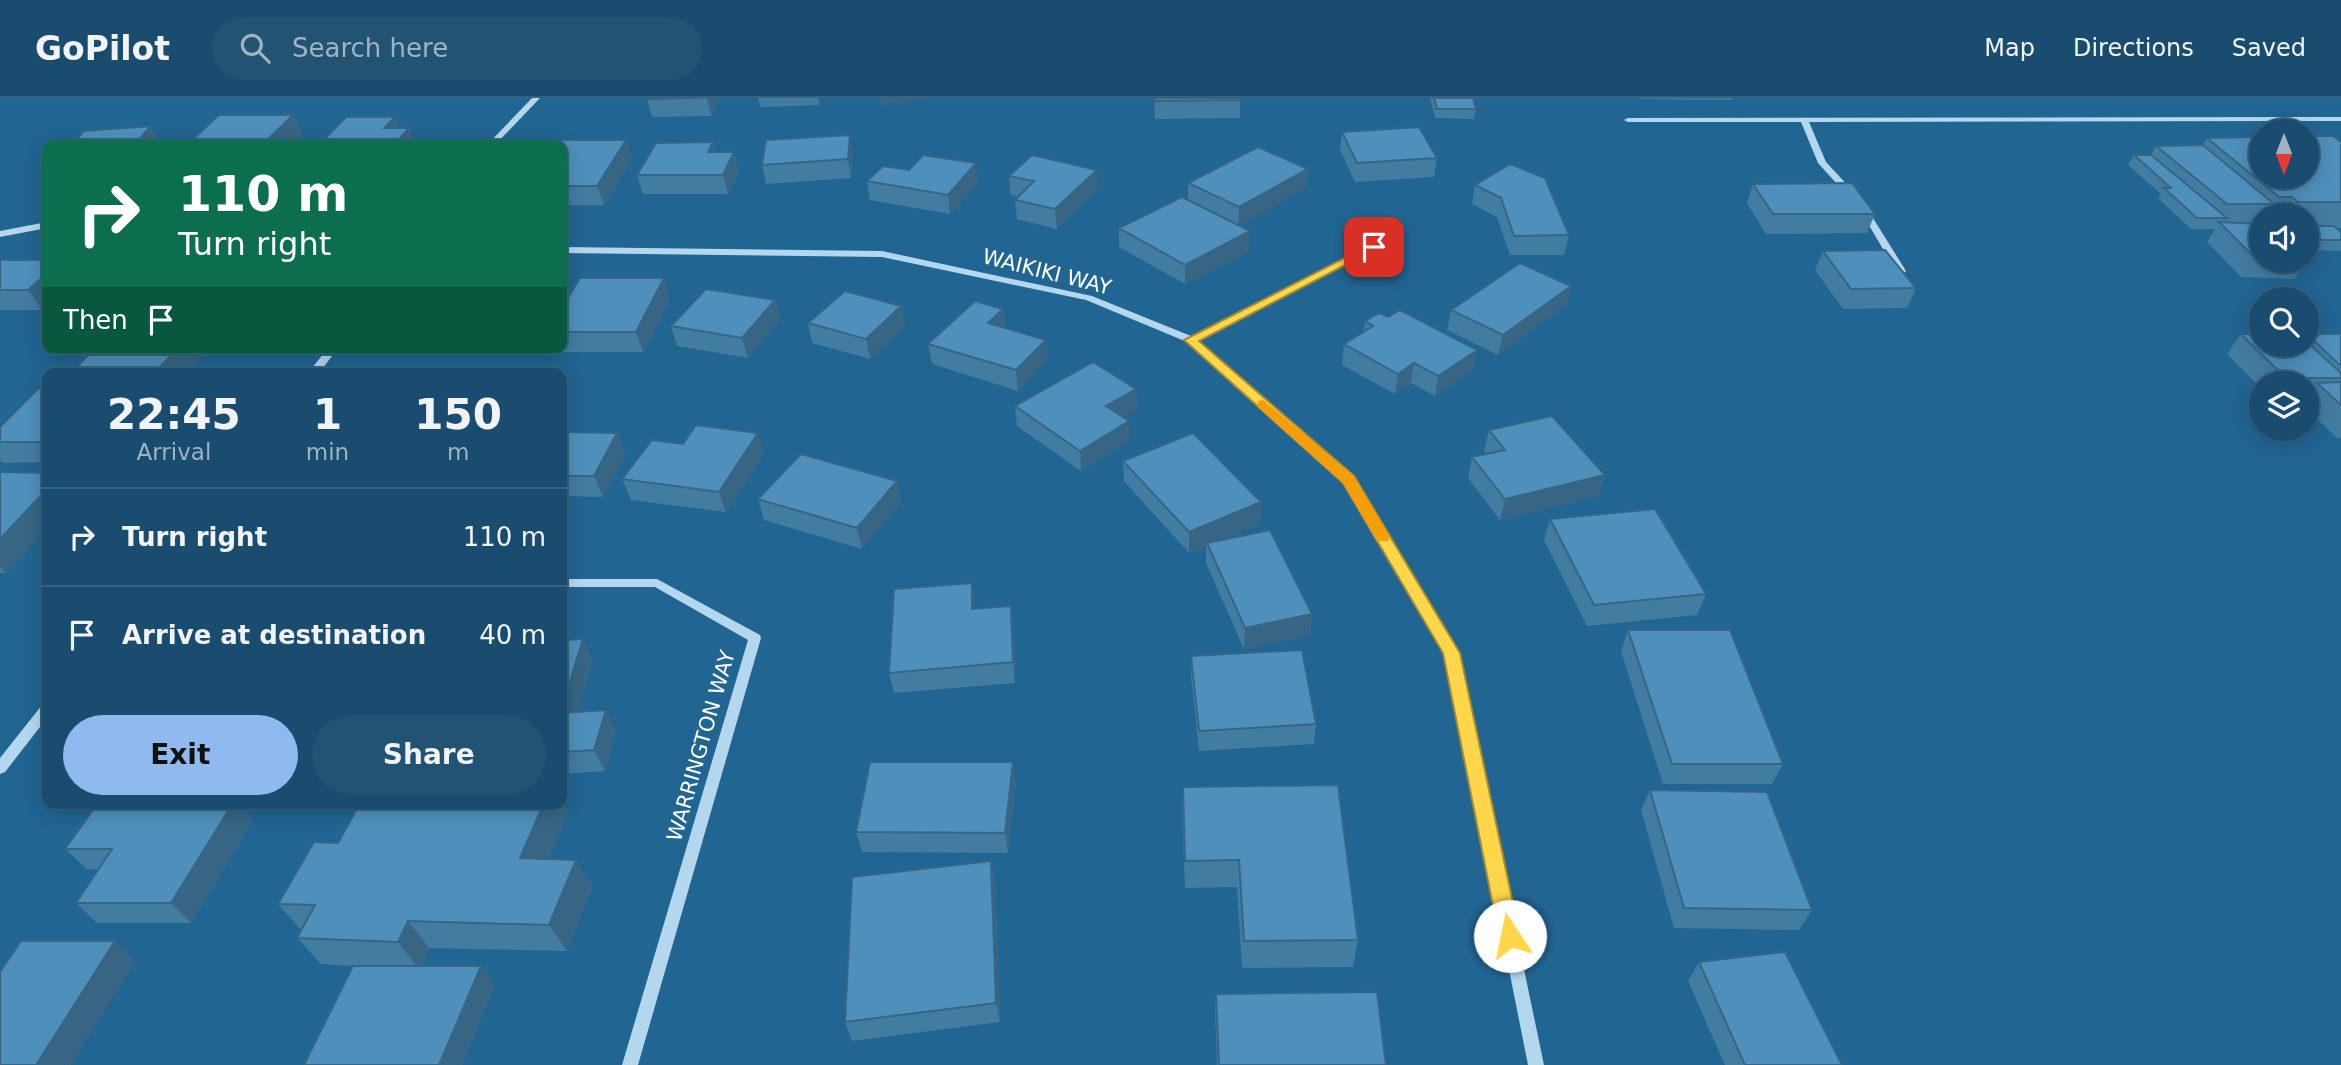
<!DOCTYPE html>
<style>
:root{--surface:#194c6e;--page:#225373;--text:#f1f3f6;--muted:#9fb4c2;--line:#376381;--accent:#90b9f0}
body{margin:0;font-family:"DejaVu Sans",sans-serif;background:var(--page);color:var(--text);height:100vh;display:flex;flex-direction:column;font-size:26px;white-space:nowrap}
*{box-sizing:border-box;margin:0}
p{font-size:23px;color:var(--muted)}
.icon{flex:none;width:38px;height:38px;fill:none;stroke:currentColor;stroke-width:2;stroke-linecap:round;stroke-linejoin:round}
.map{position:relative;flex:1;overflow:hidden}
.details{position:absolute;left:42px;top:270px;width:525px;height:441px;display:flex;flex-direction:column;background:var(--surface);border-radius:14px;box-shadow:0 4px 18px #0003,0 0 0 2px var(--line)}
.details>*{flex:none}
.banner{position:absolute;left:42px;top:42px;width:525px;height:214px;border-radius:14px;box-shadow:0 4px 18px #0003,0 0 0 2px var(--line);background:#0b6e4f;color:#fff;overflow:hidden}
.needle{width:46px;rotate:180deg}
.buttons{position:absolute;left:2249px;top:21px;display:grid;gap:14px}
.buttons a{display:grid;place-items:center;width:70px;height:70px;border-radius:50%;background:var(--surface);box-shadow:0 4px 18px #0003,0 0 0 2px var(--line);font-size:35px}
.pin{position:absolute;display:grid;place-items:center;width:60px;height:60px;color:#fff;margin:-30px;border-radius:14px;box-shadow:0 4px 10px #0006}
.me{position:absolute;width:77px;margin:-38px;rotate:349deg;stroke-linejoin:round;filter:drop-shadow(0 0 5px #0008)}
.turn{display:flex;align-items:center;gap:24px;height:147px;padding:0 21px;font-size:32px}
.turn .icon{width:91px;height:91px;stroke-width:2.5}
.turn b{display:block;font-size:49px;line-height:60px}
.then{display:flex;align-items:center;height:66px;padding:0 21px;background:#0003;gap:14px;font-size:26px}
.eta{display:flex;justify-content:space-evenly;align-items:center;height:119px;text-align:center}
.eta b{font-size:42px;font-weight:800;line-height:49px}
.button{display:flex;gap:14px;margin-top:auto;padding:14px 21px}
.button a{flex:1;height:80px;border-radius:42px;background:var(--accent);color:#111;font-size:28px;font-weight:800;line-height:80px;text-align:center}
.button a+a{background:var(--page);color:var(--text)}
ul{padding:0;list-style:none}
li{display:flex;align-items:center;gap:21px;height:98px;padding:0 21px;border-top:2px solid var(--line)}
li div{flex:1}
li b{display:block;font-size:26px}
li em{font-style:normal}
header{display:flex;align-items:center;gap:42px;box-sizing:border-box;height:98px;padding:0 35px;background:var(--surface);border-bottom:2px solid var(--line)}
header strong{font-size:33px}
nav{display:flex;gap:38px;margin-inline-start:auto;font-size:24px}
.search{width:490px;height:63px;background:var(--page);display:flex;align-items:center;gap:18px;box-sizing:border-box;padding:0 24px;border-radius:38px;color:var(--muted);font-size:26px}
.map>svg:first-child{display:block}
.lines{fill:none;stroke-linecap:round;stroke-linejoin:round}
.minor{fill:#b4d7ed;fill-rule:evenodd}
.wall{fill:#437ca1}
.shaded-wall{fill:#376583}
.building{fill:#4e90bb;stroke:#376583;stroke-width:2}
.route{fill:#ffd54a;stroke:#a68a30;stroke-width:2}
.slow{fill:#f59e0b}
.labels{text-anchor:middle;stroke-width:7;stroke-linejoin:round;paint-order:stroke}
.street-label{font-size:21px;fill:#fff;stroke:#216593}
</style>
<header>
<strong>GoPilot</strong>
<div class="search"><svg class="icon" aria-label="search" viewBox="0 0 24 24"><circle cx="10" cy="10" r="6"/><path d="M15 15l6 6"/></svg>Search here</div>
<nav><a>Map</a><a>Directions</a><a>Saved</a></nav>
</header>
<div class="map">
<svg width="2341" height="967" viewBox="0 0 2341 967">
<rect width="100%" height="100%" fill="#216593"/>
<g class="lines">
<path class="minor" d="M532,0H540L495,47H487Z
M2341,19V23L1809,24L1826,64L1853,93V97H1847L1818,65L1801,24H1628L1624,22L1628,20Z
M1864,109L1868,112L1906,173L1904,175H1898L1896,173L1860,112Z
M47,124V130L0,139V133Z
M1374,146L1377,147V151L1198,243L1352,379L1458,555L1544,967H1528L1446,555L1344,384L1187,244L1086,202L882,159L562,155V149L882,153L1092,198L1191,238Z
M328,250H338L319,275H308Z
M562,481H657L760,537L761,540L638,967H622L748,542L655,489H562Z
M47,606V620L5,674L0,676V660L42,607Z"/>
</g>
<path class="wall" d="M720,0L711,18L652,19L647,1Z
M758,0H822L819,7L760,9Z
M1154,0H1240V20L1155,21Z
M1430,0H1473L1476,11L1474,21L1435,20Z
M1641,0H1732V2L1641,1Z
M293,17L302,35L290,47H194L192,42Z
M2306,32L2314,38H2333L2341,44V130H2336L2341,134V153L2306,152V117H2261V125H2253L2261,126V163H2306V160L2308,161L2294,181L2241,179L2207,144L2215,131H2191L2158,100L2161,96L2128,67L2134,57H2151L2156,48L2203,47L2207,40L2261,39V79H2306V33H2265Z
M1342,34L1437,60L1434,79L1355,84L1340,52Z
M626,42L632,61L604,107H562V47Z
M713,44L716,54L739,73L728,96H643L637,77Z
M853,56L851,80L766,86L762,67Z
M1510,66L1569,137L1564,157H1510L1497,119L1472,106L1475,87Z
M1308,71L1307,89L1238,128L1249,153L1185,186L1119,149V130L1188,102V85Z
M1009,78L1097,91L1057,131L1017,121L1015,102L1018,98L1011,97Z
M867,83L978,84L950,116L870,102Z
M1753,86L1875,116L1867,135L1766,136L1747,105Z
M1823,153L1916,190L1907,210L1843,211L1815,172Z
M0,162H47V207L42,212H0Z
M1571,188L1566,207L1498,257L1447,232L1451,212Z
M670,200L643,254H556L555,250H562V210Z
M775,202L780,221L748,260L677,248L671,228Z
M1003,211L1005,230L1046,242L1047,262L1018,293L932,266L928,246Z
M1388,219L1477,252L1473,272L1435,298L1411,285L1395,296L1342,267L1344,246L1363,234L1365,223Z
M808,225L905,228L870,261L812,245Z
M2241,236L2306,247L2307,236H2341V340H2337L2306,310V285H2261V290L2227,256Z
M47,291V364L3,365L0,362V329Z
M1136,291L1137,312L1123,319L1129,343L1081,373L1017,328L1015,308Z
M1489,332L1605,377L1598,398L1500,422L1468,380L1472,359L1487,356L1484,353Z
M562,334L617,335L625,356L603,399L562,398Z
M764,355L726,414L631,402L622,381Z
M1123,363L1261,404L1260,425L1221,442L1312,516L1310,537L1244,551L1206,465V448L1189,455L1124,383Z
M0,374L47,375V430L6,475H0Z
M897,383L901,404L862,451L764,422L758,401Z
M1550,421L1706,496L1697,517L1587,528L1544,442Z
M972,485L975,511L1011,508L1014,529L1015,585L894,595L889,575Z
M1628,532L1783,666L1772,686H1663L1621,553Z
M562,542L593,562L577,614L616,633L605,673L562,676Z
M1191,558L1316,626L1314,646L1199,653L1191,579Z
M1016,684L1008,755L862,754L856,734Z
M1183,689L1358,842L1353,869L1242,870L1237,789L1185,790L1182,716Z
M1650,692L1812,812L1799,832L1674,830L1641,712Z
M562,703L568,714L548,761L576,762L592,789L567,853L429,850L421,868H481L495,886L462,967H304L353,868L321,866L297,840L301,832L278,806L338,745L562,705Z
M253,722L191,825H97L76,805L99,771H87L65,751Z
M991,763L995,783L1000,924L852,943L845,924Z
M1699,864L1842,967H1725L1688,883Z
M1216,896L1386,967H1217L1215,915Z"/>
<path class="shaded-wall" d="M707,0H720L711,18Z
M818,0H822L819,7Z
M880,0H933L881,7Z
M293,17L302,35L290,47H262Z
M395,19L403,37L409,30L416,47H392L384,30Z
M151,28L161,47H134Z
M850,37L853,56L851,80L848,61Z
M626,42L632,61L604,107L597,88Z
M713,44L718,63L708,54Z
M734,54L739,73L728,96L723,77Z
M976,65L978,84L950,116L948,97Z
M1308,71L1307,89L1238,128L1239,109Z
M1097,72V91L1057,131L1055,111Z
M1250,133L1249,153L1185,186V167Z
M47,175V207L42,212L28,192Z
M664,180L670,200L643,254L636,234Z
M1571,188L1566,207L1498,257L1503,237Z
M775,202L780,221L748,260L742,240Z
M901,208L905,228L870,261L866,241Z
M1003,211L1005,231L988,225Z
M1046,242L1047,262L1018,293L1016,272Z
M178,250H210L187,275H154Z
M1477,252L1473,272L1435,298L1438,278Z
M1414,265L1411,285L1395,296L1398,276Z
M1136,291L1137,312L1107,329L1106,308Z
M1129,323V343L1081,373L1080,353Z
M617,335L625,356L603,399L594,378Z
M758,335L764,355L726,414L719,394Z
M1605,377L1598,398L1500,422L1505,401Z
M897,383L901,404L862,451L857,430Z
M47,391V430L6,475L0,469V441Z
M1261,404L1260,425L1208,447L1207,445L1206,448L1189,455V434Z
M972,485L975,506V532L972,511Z
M1011,508L1014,529L1015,585L1013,564Z
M1312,516L1310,537L1244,551L1245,530Z
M583,541L593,562L571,635L562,618V610Z
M606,612L616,633L605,673L594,652Z
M1013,664L1016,684L1008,755L1005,735Z
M562,703L568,714L537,787L520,760L544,705H562Z
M233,705H238L253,722L191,825L171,805Z
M576,762L592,789L567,853L549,827Z
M991,763L995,783L1000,924L996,905Z
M408,823L429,850L419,871L398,844Z
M115,843L136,862L71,967H36Z
M481,868L495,886L462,967H439Z"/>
<path class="building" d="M648,0H695L647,1Z
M1155,0H1240L1241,2L1155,3Z
M1434,0H1473L1476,11H1437Z
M219,17H293L262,47H212L217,42H192Z
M346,19H395L384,30H409L394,47H319Z
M151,28L134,47H71L84,33Z
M1419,29L1437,60L1357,65L1342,34Z
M2306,32L2314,38H2333L2341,44V104H2298L2292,99H2279L2207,40L2261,39V79H2306V33H2265Z
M850,37L848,61L762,67L766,42Z
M550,42H626L597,88H562V47H547Z
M713,44L708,54H734L723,77H637L656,45Z
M2203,47L2274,106H2227L2156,48Z
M1258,49L1308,71L1239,109L1188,85Z
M923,57L976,65L948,97L867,83L883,68L909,72Z
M1032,57L1097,72L1055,111L1015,102L1034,83L1009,78Z
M2134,57H2151L2227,120H2197L2164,90H2171Z
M1510,66L1545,80L1569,137L1514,138L1501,100L1475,87Z
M1852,85L1875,116H1773L1753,86Z
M1182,99L1250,133L1185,167L1119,130Z
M2219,124L2261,126V159H2254Z
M2306,128H2334L2341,134V142H2306Z
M1885,152L1916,190L1851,191L1823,153Z
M0,162H47V175L28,192H0Z
M1520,165L1571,188L1503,237L1451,212Z
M580,180H664L636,234H562V210Z
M706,191L775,202L742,240L671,228Z
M845,193L901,208L866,241L808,225Z
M975,203L1003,211L988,225L1046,242L1016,272L928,246Z
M1400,212L1477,252L1438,278L1414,265L1398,276L1344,246L1373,228L1365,223L1379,215L1388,219Z
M2241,236H2261V247H2306V243L2341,275V280H2286Z
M2307,236H2341V268Z
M96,250H178L154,275L71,274Z
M1093,264L1136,291L1106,308L1129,323L1080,353L1015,308Z
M2341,284V307L2317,285Z
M38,291H47V344H0V329Z
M1552,318L1605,377L1505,401L1472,359L1505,352L1489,332Z
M696,327L758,335L719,394L622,381L652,342L683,346Z
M562,334L617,335L594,378H562Z
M1193,335L1261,404L1189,434L1123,363Z
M801,356L897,383L857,430L758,401Z
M0,374L47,375V391L0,441Z
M1655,411L1706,496L1594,507L1550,421Z
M1270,432L1312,516L1245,530L1207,445Z
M972,485V511L1011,508L1013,564L889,575L894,491Z
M1628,532H1730L1783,666H1672Z
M583,541L562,610V542Z
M1302,552L1316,626L1199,633L1191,558Z
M606,612L594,652L562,654V615Z
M870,664H1013L1005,735L856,734Z
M1338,687L1358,842L1244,843L1239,762L1185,763L1183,689Z
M1650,692L1767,694L1812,812L1684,810Z
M98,705H233L171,805H76L112,751H65Z
M360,705H544L520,760L576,762L549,827L408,823L398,844L297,840L315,807L278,806L314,744L338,745Z
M991,763L996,905L845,924L852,779Z
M21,843H115L36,967H0V874Z
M1785,854L1842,967H1745L1699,864Z
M353,868H481L439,967H304Z
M1377,894L1386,967H1219L1216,896Z"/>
<path class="route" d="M1370,147L1380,149L1199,243L1354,378L1460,555L1520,838L1517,845L1510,847L1502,845L1499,838L1443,555L1343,385L1184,242Z"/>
<path class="slow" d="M1263,302L1354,378L1390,439L1388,443H1377L1343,385L1258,309V303Z"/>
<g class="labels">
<g class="street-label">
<text transform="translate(1047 174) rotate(14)" y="7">WAIKIKI WAY</text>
<text transform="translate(701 648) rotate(-74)" y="7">WARRINGTON WAY</text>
</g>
</g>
</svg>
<div class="buttons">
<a><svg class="needle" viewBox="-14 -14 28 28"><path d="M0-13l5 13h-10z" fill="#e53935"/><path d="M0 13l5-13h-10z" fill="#9fb4c2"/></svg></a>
<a><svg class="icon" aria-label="sound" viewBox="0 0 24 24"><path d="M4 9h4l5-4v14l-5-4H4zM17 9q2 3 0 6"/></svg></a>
<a><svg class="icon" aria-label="search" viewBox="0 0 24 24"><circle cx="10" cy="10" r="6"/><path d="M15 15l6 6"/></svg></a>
<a><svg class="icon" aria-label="layers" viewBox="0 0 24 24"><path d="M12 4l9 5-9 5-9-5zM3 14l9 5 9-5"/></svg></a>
</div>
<div class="pin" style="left:1374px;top:149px;background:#d93025"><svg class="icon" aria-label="arrive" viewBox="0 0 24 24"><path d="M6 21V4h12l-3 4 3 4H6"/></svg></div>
<svg class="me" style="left:1510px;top:838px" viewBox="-20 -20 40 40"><circle r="19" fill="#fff"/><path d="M0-13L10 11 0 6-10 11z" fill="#ffd54a"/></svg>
<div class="banner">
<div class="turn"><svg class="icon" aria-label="right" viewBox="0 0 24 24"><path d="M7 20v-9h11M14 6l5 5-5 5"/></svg><div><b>110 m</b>Turn right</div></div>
<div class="then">Then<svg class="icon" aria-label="arrive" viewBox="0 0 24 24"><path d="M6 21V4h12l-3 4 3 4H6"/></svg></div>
</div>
<section class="details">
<div class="eta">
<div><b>22:45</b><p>Arrival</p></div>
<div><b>1</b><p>min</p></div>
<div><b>150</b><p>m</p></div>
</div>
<ul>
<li><svg class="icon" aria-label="right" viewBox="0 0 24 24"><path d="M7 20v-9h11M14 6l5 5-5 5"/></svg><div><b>Turn right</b></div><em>110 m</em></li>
<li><svg class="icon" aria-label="arrive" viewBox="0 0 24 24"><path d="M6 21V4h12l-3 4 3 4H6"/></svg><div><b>Arrive at destination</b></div><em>40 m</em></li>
</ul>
<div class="button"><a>Exit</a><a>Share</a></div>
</section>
</div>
